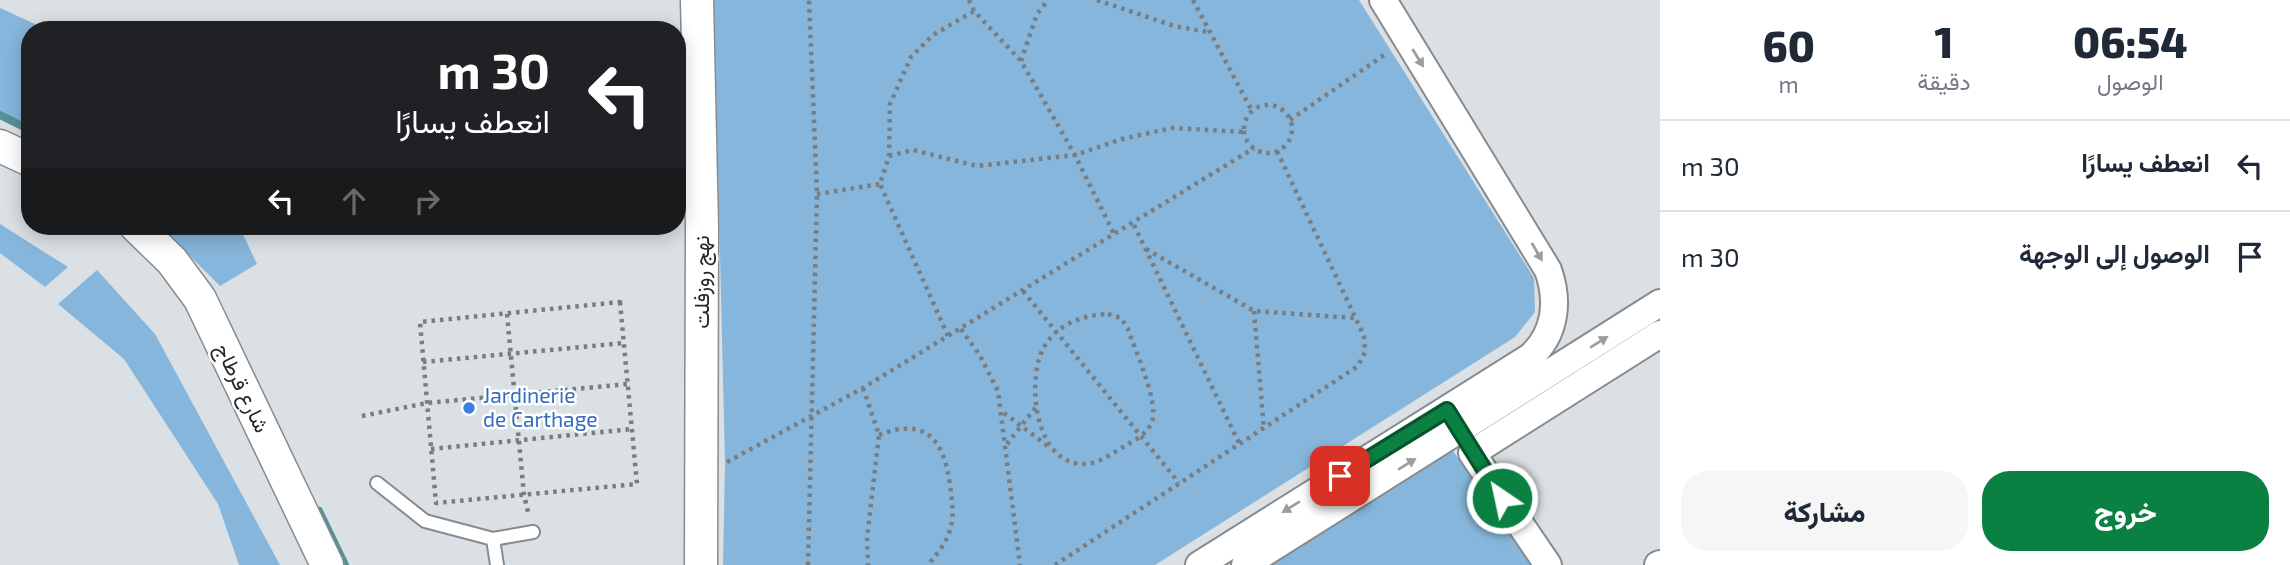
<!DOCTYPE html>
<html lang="ar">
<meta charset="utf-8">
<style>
:root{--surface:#fff;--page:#f6f6f7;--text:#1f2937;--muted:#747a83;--line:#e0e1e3;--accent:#0b8043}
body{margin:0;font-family:"Exo 2",Vazirmatn,sans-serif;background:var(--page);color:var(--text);direction:rtl;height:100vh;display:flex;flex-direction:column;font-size:26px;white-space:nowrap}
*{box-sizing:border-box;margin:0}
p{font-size:23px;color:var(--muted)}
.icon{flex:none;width:38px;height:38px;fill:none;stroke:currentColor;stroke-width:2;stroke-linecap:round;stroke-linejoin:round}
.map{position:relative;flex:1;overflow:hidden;direction:ltr}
.panel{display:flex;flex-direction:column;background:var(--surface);width:630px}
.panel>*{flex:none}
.top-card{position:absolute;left:21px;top:21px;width:665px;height:214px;border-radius:28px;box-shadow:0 4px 18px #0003;direction:rtl;background:#202124;color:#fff;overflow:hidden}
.pin{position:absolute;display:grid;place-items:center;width:60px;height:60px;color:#fff;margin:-30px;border-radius:14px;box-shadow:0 4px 10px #0006}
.me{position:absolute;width:77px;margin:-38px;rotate:326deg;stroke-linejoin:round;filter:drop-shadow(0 0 5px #0008)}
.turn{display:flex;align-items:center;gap:24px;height:147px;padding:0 21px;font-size:32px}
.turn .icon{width:91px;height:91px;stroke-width:2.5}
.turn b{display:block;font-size:49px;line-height:60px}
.lanes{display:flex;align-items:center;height:66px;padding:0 21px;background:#0003;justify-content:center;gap:35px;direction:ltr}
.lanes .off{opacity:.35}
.eta{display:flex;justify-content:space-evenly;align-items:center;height:119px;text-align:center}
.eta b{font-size:42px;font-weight:800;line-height:49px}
.action{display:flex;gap:14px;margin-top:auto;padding:14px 21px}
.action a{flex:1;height:80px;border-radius:28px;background:var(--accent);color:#fff;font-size:28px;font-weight:800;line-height:80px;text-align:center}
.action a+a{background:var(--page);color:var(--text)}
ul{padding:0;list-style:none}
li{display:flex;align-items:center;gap:21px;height:91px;padding:0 21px;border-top:2px solid var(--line)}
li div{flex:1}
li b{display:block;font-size:26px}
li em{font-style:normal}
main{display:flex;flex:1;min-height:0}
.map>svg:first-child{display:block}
.green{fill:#86b6db}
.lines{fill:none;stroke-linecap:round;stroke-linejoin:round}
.stream{stroke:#569099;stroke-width:8}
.service-casing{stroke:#868b8f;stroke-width:16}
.minor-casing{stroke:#868b8f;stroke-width:30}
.tertiary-casing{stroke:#868b8f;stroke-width:35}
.path{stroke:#7a7d80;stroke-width:4.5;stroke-dasharray:3.5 5;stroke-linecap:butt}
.service{stroke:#fff;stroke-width:12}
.minor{stroke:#fff;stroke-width:26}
.tertiary{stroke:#fff;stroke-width:32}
.oneway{fill:#9c9d9e}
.route-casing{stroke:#07532c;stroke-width:18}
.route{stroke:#0b8043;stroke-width:12}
.shop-dot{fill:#3f7fe0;stroke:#fff;stroke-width:2.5}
.labels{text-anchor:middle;stroke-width:5;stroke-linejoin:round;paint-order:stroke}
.street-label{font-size:21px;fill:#242628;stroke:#fff}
.shop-label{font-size:21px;fill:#366cbe;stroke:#fff;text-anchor:start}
</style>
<main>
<section class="panel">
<div class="eta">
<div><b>06:54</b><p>الوصول</p></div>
<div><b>1</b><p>دقيقة</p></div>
<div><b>60</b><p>m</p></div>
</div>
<ul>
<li><svg class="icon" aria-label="left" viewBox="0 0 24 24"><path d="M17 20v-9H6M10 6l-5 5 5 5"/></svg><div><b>انعطف يسارًا</b></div><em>30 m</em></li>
<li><svg class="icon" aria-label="arrive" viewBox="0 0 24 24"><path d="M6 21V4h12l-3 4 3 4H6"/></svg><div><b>الوصول إلى الوجهة</b></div><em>30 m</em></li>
</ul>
<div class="action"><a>خروج</a><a>مشاركة</a></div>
</section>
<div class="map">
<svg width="1660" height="565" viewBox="0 0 1660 565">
<rect width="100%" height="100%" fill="#dbe0e5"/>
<path class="green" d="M714,0H1359L1534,278L1535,312L1515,337L1155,565H723L725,464Z
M0,8L48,30H30V130L0,115Z
M0,224L68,267L45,287L0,253Z
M160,226H239L257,264L220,286Z
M97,270L155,334L280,565H239L218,504L124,359L58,304Z
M1451,448L1531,565H1271Z"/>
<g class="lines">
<path class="stream" d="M0,115L30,130
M319,511L345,565"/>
<g class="service-casing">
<path id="service" d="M377,483L425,521L493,539L533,532
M493,539L497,565"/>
</g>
<g class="minor-casing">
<path id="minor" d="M1199,565L1530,357C1556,334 1559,301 1548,270L1383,0
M1245,565L1660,303
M1548,565L1472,453L1660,334
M1658,565L1660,564"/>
</g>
<g class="tertiary-casing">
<path id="tertiary" d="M697,0L702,227L701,565
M0,146L30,160
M136,226L172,261L200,299L327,565"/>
</g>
<path class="path" d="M969,0L974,11L1021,61L1075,155L1115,236
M1097,0L1174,26L1208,32
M1193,0L1252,111
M1021,61L1037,14L1048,0
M1244 129a24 24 0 1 1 48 0a24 24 0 1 1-48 0Z
M1290,120L1387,53
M889,156L913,150L977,166L1075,155L1122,139L1172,128L1245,132
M817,194L880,184
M1134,225L1240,445
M1146,249L1254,311L1355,318
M1023,291L1179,483
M620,302L637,484L436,503L420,322Z
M1254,311L1264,430
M507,314L524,495L529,516
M1108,314L1121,318L1128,329C1135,350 1159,402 1152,422C1147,434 1135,440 1125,446C1111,454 1097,465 1081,464C1034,461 1026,379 1044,347C1057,324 1083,315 1108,314Z
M961,329L979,354L998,391L1020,565
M948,336L880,184L889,156L890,104L911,57L933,35L974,11
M423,362L624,343
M863,388L879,435L867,538L868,565
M1004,413L1049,447
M362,416L427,403L628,384
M879,435C927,416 944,441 950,485C952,502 955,517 949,533C945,545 936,555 928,565
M1007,444L1036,407
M431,449L632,429
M727,462L863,388L1254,148
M808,565L817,194L809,0
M1055,565L1358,366L1365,352L1364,336L1277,151"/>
<use href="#service" class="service"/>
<use href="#minor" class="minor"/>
<use href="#tertiary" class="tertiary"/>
</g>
<defs><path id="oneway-solid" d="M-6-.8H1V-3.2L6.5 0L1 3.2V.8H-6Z" transform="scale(1.75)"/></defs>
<g class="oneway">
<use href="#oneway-solid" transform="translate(1418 58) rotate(58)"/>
<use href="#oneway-solid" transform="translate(1537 252) rotate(60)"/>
<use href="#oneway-solid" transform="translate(1599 342) rotate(-32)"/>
<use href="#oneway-solid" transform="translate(1407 464) rotate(-32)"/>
<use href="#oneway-solid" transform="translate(1291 507) rotate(148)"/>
</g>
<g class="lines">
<g class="route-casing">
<path id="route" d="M1340,476L1447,410L1502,498"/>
</g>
<use href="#route" class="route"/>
</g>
<circle class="shop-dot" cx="469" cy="408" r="7"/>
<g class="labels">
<g class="street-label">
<text transform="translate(702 282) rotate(-90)" y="7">نهج روزفلت</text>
<text transform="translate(242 388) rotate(64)" y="7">شارع قرطاج</text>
</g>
<g class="shop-label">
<text x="483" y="403">Jardinerie<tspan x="483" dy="24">de Carthage</tspan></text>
</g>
</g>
</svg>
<div class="pin" style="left:1340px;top:476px;background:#d93025"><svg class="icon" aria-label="arrive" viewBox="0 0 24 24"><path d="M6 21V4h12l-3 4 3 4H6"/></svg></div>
<svg class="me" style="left:1502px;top:498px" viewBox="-20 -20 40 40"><circle r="17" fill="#0b8043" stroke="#fff" stroke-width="3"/><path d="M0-11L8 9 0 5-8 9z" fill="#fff"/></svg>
<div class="top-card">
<div class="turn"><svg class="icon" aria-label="left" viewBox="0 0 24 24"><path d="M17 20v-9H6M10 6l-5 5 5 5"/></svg><div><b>30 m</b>انعطف يسارًا</div></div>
<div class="lanes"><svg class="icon" aria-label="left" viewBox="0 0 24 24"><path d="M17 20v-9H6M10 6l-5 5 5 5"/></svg><svg class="icon off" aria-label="ahead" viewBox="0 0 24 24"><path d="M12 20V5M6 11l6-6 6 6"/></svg><svg class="icon off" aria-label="right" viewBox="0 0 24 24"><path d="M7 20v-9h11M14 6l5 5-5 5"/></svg></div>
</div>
</div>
</main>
